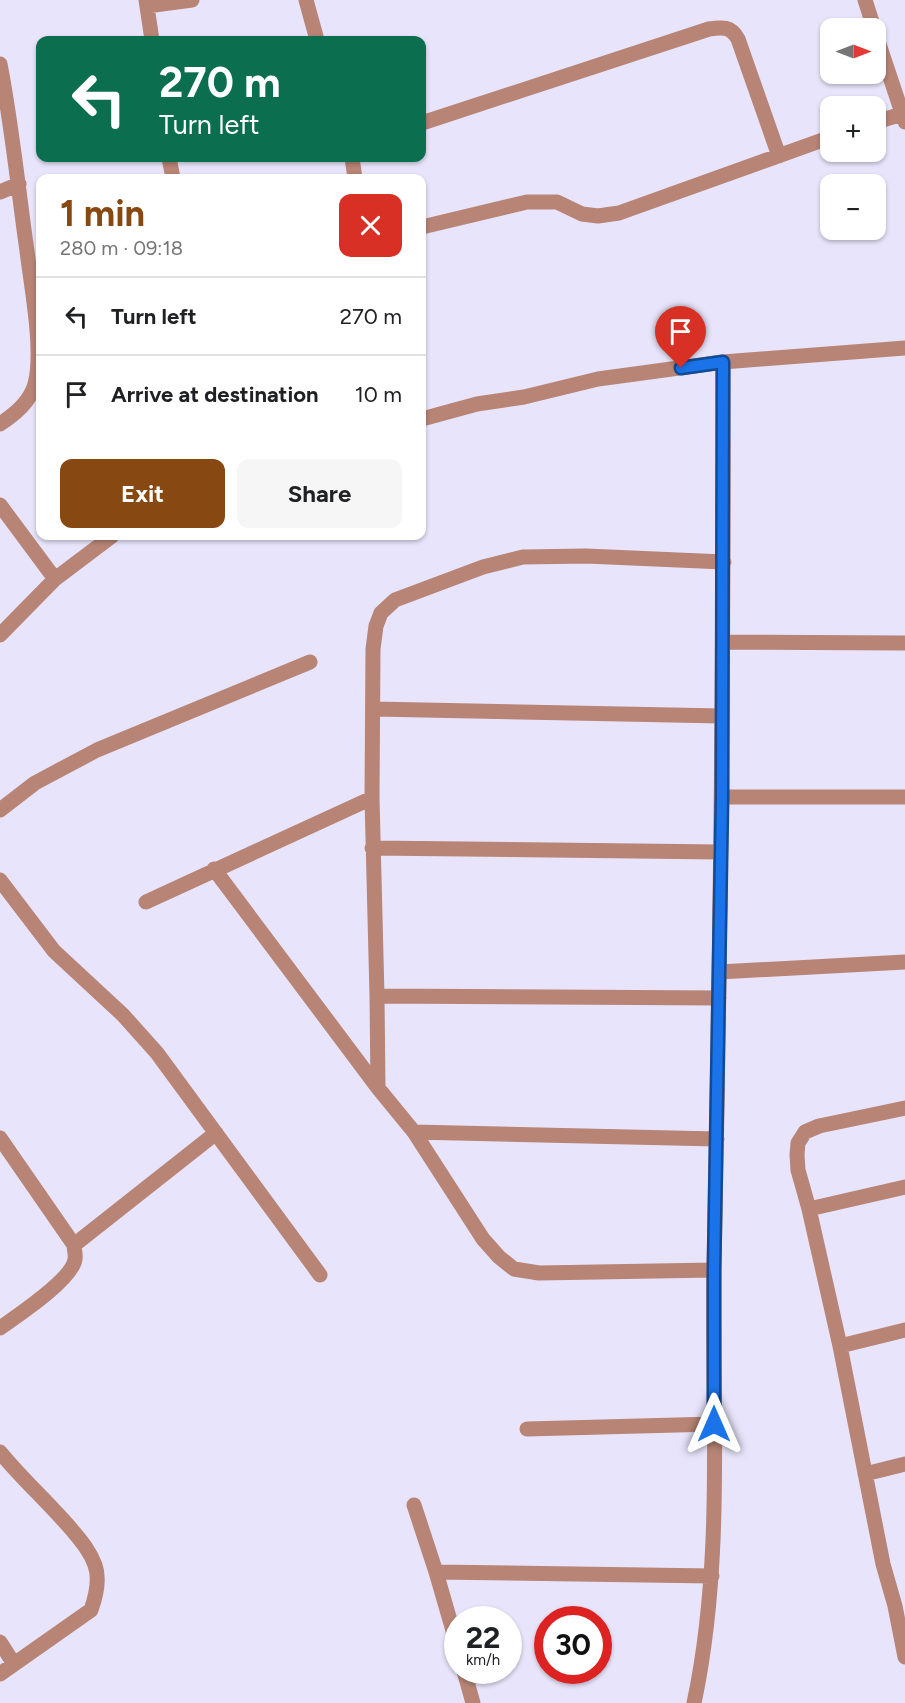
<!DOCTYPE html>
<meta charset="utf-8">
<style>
:root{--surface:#fff;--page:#f6f6f6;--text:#202124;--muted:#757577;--line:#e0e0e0;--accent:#884811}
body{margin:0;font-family:Figtree,sans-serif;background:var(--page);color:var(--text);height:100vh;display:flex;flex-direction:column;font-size:22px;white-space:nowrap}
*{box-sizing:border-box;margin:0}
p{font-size:20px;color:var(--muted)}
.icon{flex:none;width:33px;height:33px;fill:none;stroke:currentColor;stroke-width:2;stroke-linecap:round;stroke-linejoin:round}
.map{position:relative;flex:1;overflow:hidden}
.panel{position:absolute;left:36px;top:174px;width:390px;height:366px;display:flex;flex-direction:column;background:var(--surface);border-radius:12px;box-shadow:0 2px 4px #0004}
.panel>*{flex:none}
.guide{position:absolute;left:36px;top:36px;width:390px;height:126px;border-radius:12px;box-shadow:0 2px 4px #0004;background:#0b6e4f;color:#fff;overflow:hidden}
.needle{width:39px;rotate:90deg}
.buttons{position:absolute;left:820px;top:18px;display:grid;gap:12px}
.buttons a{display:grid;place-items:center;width:66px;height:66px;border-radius:12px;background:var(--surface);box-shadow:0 2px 4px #0004;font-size:30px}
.speed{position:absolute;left:444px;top:1606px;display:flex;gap:12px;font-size:30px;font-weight:700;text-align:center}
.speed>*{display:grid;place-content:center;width:78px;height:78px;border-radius:50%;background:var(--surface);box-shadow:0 2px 4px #0004;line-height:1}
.speed small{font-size:15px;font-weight:400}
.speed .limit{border:9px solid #d22;background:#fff;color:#111}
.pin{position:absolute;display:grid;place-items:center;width:51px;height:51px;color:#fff;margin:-62px -26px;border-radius:50% 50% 50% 0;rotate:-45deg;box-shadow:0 0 6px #0007}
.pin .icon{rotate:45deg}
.me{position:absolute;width:66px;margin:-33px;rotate:0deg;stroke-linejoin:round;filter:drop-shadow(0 0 4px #0008)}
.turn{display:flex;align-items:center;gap:21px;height:126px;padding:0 24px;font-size:27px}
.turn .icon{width:78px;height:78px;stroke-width:2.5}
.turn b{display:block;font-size:42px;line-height:51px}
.round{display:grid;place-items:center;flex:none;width:63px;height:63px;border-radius:12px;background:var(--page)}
.headline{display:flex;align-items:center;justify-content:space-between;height:102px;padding:0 24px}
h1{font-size:36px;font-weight:700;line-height:45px;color:var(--accent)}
.primary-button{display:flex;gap:12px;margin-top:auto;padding:12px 24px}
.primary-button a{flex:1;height:69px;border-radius:12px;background:var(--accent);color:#fff;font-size:24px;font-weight:700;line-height:69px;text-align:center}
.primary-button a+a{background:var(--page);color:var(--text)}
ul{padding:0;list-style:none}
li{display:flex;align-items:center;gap:18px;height:78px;padding:0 24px;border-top:2px solid var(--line)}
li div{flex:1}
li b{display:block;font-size:22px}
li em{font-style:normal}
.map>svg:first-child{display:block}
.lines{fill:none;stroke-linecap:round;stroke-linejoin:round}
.minor{stroke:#b78475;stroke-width:15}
.route-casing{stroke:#114b97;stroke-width:15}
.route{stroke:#1a73e8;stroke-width:10}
</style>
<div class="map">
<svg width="905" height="1703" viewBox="0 0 905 1703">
<rect width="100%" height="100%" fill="#e8e4fb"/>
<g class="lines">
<path class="minor" d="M146,0L152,40
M306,0L317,40
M865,0L874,28
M147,6L192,0
M876,35L905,122
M0,64C12,126 18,188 27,251C31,285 44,351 35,384C30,402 15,414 0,424
M876,122L902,114
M422,123L709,29C722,27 731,26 738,39L779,156
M169,158L173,178
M352,158L355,178
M0,192L19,184
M422,227L527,202H557L582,214L598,216L619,213L831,137
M422,419L477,404L524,397L598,379L723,362L905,348
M0,505L55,579
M0,635L55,579L112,536
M723,642L905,643
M374,709L722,716
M722,797H905
M0,810L35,783L97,750L310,662
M372,848L720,852
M214,869L378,1088
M0,880L54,951L123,1015L157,1053L320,1275
M146,902L372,798
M719,972L905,962
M377,996L719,998
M905,1108L819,1126L805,1132L798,1143L797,1155L798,1170L809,1209L840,1346L883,1564L895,1606L905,1657
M414,1132L483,1239L499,1257L514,1269L539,1273L714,1270
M0,1138L74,1245C74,1249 76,1255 75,1259C73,1279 17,1316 0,1328
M717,1139L414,1132L378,1088L377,996L372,798L373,649L376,626L381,613L395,600L483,567L523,557L586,556L724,562
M809,1209L905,1187
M74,1245L216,1133
M840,1346L905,1330
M527,1429L714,1424
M0,1452C22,1479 49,1503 72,1530C81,1541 90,1551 95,1565C100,1579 96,1596 91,1610L0,1674
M865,1474L905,1464
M414,1505L436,1572L712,1576
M436,1572L458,1648
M0,1642L14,1664
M464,1671L473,1703
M694,1703C724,1563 712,1409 714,1266C720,965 724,663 723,362"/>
</g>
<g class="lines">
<g class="route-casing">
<path id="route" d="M681,368L723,362L722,797L714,1270V1424"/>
</g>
<use href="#route" class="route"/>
</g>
</svg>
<div class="buttons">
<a><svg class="needle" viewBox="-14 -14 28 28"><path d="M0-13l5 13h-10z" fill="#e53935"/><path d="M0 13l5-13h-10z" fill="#757577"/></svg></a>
<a>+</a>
<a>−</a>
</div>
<div class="speed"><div>22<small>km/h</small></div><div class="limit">30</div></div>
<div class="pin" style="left:681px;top:368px;background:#d93025"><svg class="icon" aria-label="arrive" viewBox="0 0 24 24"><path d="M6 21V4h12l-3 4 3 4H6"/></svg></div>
<svg class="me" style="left:714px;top:1424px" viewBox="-20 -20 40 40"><path d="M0-17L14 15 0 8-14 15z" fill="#1a73e8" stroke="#fff" stroke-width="4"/></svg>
<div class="guide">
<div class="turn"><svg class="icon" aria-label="left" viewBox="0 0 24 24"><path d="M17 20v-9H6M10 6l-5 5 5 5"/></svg><div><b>270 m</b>Turn left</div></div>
</div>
<section class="panel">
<div class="headline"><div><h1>1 min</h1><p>280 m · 09:18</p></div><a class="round" style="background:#d93025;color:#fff"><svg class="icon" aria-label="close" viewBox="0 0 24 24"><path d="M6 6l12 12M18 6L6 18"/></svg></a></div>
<ul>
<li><svg class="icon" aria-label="left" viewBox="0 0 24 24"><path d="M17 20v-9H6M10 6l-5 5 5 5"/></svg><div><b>Turn left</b></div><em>270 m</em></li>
<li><svg class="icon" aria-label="arrive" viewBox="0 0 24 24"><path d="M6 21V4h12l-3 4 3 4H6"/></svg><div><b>Arrive at destination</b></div><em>10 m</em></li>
</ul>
<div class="primary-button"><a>Exit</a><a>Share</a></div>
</section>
</div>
